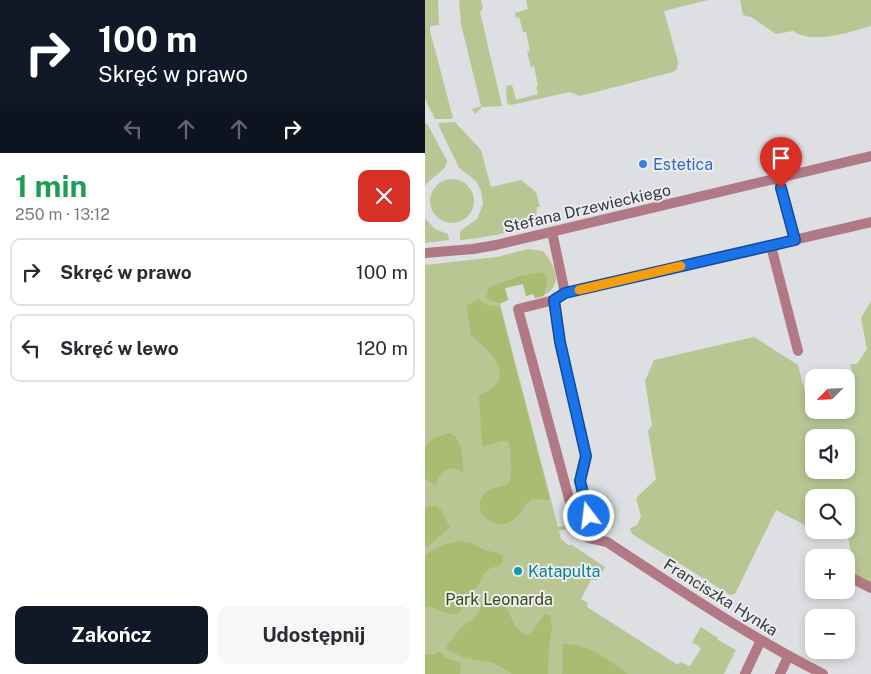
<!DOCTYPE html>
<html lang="pl">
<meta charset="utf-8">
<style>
:root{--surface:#fff;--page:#f7f7f7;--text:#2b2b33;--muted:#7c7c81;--line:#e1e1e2;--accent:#111827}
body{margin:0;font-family:"Public Sans",sans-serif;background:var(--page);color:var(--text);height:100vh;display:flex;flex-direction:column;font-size:19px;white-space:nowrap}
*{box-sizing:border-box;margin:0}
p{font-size:16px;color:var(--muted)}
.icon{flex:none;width:28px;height:28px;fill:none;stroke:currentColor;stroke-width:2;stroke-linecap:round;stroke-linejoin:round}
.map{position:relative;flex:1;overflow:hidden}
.sheet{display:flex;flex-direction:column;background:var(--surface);width:425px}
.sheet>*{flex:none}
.guide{background:#111827;color:#fff;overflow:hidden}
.needle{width:32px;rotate:246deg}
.buttons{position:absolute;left:380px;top:369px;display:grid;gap:10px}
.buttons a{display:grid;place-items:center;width:50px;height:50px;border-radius:10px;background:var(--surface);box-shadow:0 2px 8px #0003;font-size:25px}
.pin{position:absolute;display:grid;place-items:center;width:42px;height:42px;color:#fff;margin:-51px -21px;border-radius:50% 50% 50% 0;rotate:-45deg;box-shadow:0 0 5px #0007}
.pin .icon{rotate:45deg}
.me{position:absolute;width:55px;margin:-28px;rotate:345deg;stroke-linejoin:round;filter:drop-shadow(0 0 4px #0008)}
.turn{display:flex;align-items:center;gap:18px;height:105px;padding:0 15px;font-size:22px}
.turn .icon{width:65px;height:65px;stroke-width:2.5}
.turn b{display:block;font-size:35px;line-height:42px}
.lanes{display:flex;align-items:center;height:48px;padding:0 15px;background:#0003;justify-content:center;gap:25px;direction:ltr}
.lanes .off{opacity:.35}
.round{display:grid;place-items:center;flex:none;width:52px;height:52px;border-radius:10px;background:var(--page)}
.head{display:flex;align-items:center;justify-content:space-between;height:85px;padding:0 15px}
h1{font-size:30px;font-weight:700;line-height:38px;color:#1e9e55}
.primary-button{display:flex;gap:10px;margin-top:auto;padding:10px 15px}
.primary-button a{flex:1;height:58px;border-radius:10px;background:var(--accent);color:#fff;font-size:20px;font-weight:700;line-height:58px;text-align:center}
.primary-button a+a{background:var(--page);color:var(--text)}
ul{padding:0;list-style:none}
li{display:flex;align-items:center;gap:15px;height:68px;margin:0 10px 8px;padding:0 5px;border:2px solid var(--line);border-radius:10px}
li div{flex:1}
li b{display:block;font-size:19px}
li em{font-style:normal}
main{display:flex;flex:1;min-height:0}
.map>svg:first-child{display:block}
.green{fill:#b9c694;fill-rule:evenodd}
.forest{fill:#aabb72}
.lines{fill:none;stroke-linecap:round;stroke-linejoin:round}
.street{stroke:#b17985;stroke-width:10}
.route-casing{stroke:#114b97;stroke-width:12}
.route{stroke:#1a73e8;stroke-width:9}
.slow{stroke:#f59e0b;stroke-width:9}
.shop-dot{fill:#3f7fe0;stroke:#eaecf0;stroke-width:2}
.culture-dot{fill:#0f9aa8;stroke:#eaecf0;stroke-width:2}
.labels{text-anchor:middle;stroke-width:4;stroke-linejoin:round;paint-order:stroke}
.shop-label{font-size:16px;fill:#366cbe;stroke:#eaecf0;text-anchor:start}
.street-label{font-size:16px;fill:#38393a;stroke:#eaecf0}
.culture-label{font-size:16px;fill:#0d838f;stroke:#eaecf0;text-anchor:start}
.park-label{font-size:16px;fill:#3d4711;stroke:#eaecf0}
</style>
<main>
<section class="sheet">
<div class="guide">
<div class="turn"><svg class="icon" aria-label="right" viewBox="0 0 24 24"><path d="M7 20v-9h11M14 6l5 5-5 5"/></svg><div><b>100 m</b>Skręć w prawo</div></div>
<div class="lanes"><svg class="icon off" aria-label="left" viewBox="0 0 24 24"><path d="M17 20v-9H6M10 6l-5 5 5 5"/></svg><svg class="icon off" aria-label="ahead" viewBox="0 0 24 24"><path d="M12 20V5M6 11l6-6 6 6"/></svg><svg class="icon off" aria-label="ahead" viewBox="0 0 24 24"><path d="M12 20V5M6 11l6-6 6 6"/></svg><svg class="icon" aria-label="right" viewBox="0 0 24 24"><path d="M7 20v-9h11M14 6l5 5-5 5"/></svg></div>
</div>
<div class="head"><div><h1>1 min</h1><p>250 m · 13:12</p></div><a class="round" style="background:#d93025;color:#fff"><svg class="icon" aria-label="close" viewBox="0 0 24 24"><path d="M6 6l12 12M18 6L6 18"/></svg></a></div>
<ul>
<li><svg class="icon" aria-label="right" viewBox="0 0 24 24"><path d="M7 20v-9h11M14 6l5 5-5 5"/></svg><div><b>Skręć w prawo</b></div><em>100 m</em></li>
<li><svg class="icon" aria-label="left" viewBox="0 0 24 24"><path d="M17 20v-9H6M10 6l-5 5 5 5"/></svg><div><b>Skręć w lewo</b></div><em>120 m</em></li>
</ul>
<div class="primary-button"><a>Zakończ</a><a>Udostępnij</a></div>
</section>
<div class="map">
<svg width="446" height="674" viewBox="0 0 446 674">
<rect width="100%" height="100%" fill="#dddfe2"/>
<path class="green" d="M0,0H13L14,25L5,26V31L28,118L26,119H10L0,99Z
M34,0H56L58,8L55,12L77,106L57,107L50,114L47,109L56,106L36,24Z
M101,0H283L239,11L253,61L252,69L248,72L155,96L145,92L86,105L82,103L81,86L87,85L91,100L113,94L111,87L113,86L109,66L106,67L102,52L105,51L101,32H98L94,17L91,18L90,13L103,9Z
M315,0H446V26C424,32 389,45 368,31L351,34L326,17L318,15Z
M30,122L56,150L66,187L96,180L111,192L115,207H112C111,213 112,218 108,222C99,232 49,239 35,240V231L52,219L58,204L56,191L51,181L34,168L13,124L14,123Z
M0,123L3,125L22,161C21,172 7,176 0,186Z
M5 201a22 22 0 1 1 44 0a22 22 0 1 1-44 0Z
M0,218L10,229L23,234L24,240L0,243Z
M103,249L118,251C135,271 138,291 110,298L108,294L101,296L98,284L80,288L83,300L75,304L133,527L143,525L145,528L134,531L136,539L143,545H147L180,567L172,580H166L156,599L163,603L162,607L253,665L255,662L265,666L275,650V647L267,642L276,627L293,638V640L311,650L299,674H0V265L72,257Z
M446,301V584L431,577L421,527V498H389V530L351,510L310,594L305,595L207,534L205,528L212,525L216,517L211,498L231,479L223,431L227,425L220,381L229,360L329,337L373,365L385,412L393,410H421V401C435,391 429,378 425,364H432L442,349L436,318ZM389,438H421V470H389Z"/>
<path class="forest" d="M117,272L123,278L119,296L110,298L108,294L101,296L98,284L80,288L83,300L75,303L61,299L63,289L67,286L95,276Z
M53,299L62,305L75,307L125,500L106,499C98,506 94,518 85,522C69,530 45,511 58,495C64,487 75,488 83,484C88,476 86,450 83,441C75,440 66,446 57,446L54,396C60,392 70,388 73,381C81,362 57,345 46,335L42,306Z
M25,433C39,439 37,461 39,474C26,462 13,471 11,486L0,478V446L9,438Z
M12,506L17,511L25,528L0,548V507Z
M37,541L47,543L59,550L74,553L78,557V561L75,565L64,569L59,574L53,586L45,595L40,606L34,613C21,617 13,606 0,607V555L17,545Z
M63,598C90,596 79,626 102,635L105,634L120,614L125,615L127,627L124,645L123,674H87L69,663L37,657L22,650V644L28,639L35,628L50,618L58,602Z
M138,644C164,643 183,660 203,674H137Z
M14,651L21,658L36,663L35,674H0V654L8,655Z"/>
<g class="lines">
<path class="street" d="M353,178L370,240
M127,232L140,293
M346,246L373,351
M0,253L48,249L71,245L446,156
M129,300L135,342L161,456L155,481L163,516
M421,575L446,588
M320,674L336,640
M355,674L363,657
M398,674C323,636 252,588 182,542L164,538L153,532L93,309L129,300L140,293L446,222"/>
</g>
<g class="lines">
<g class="route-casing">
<path id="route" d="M164,516L155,481L161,456L135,342L129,300L140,293L370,240L356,188"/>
</g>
<use href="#route" class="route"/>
<path class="slow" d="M154,290L256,266"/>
</g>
<circle class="shop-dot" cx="218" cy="164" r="5"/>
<circle class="culture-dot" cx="93" cy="571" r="5"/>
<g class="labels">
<g class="shop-label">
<text x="228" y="170">Estetica</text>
</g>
<g class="street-label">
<text transform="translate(162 208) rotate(-13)" y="6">Stefana Drzewieckiego</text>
<text transform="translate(296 597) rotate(32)" y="6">Franciszka Hynka</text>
</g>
<g class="culture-label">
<text x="103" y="577">Katapulta</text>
</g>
<g class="park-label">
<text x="74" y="605">Park Leonarda</text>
</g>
</g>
</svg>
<div class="buttons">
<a><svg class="needle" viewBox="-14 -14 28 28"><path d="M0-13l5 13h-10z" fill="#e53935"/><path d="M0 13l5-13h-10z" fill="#7c7c81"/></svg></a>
<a><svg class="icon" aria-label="sound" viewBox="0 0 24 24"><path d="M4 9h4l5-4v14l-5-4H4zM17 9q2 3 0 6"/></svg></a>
<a><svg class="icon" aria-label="search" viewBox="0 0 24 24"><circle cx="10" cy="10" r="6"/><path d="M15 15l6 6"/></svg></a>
<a>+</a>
<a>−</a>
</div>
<div class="pin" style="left:356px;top:188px;background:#d93025"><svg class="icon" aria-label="arrive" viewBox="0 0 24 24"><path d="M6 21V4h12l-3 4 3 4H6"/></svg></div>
<svg class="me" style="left:164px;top:516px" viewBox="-20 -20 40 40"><circle r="17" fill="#1a73e8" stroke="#fff" stroke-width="3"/><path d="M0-11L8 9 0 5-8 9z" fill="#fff"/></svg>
</div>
</main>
